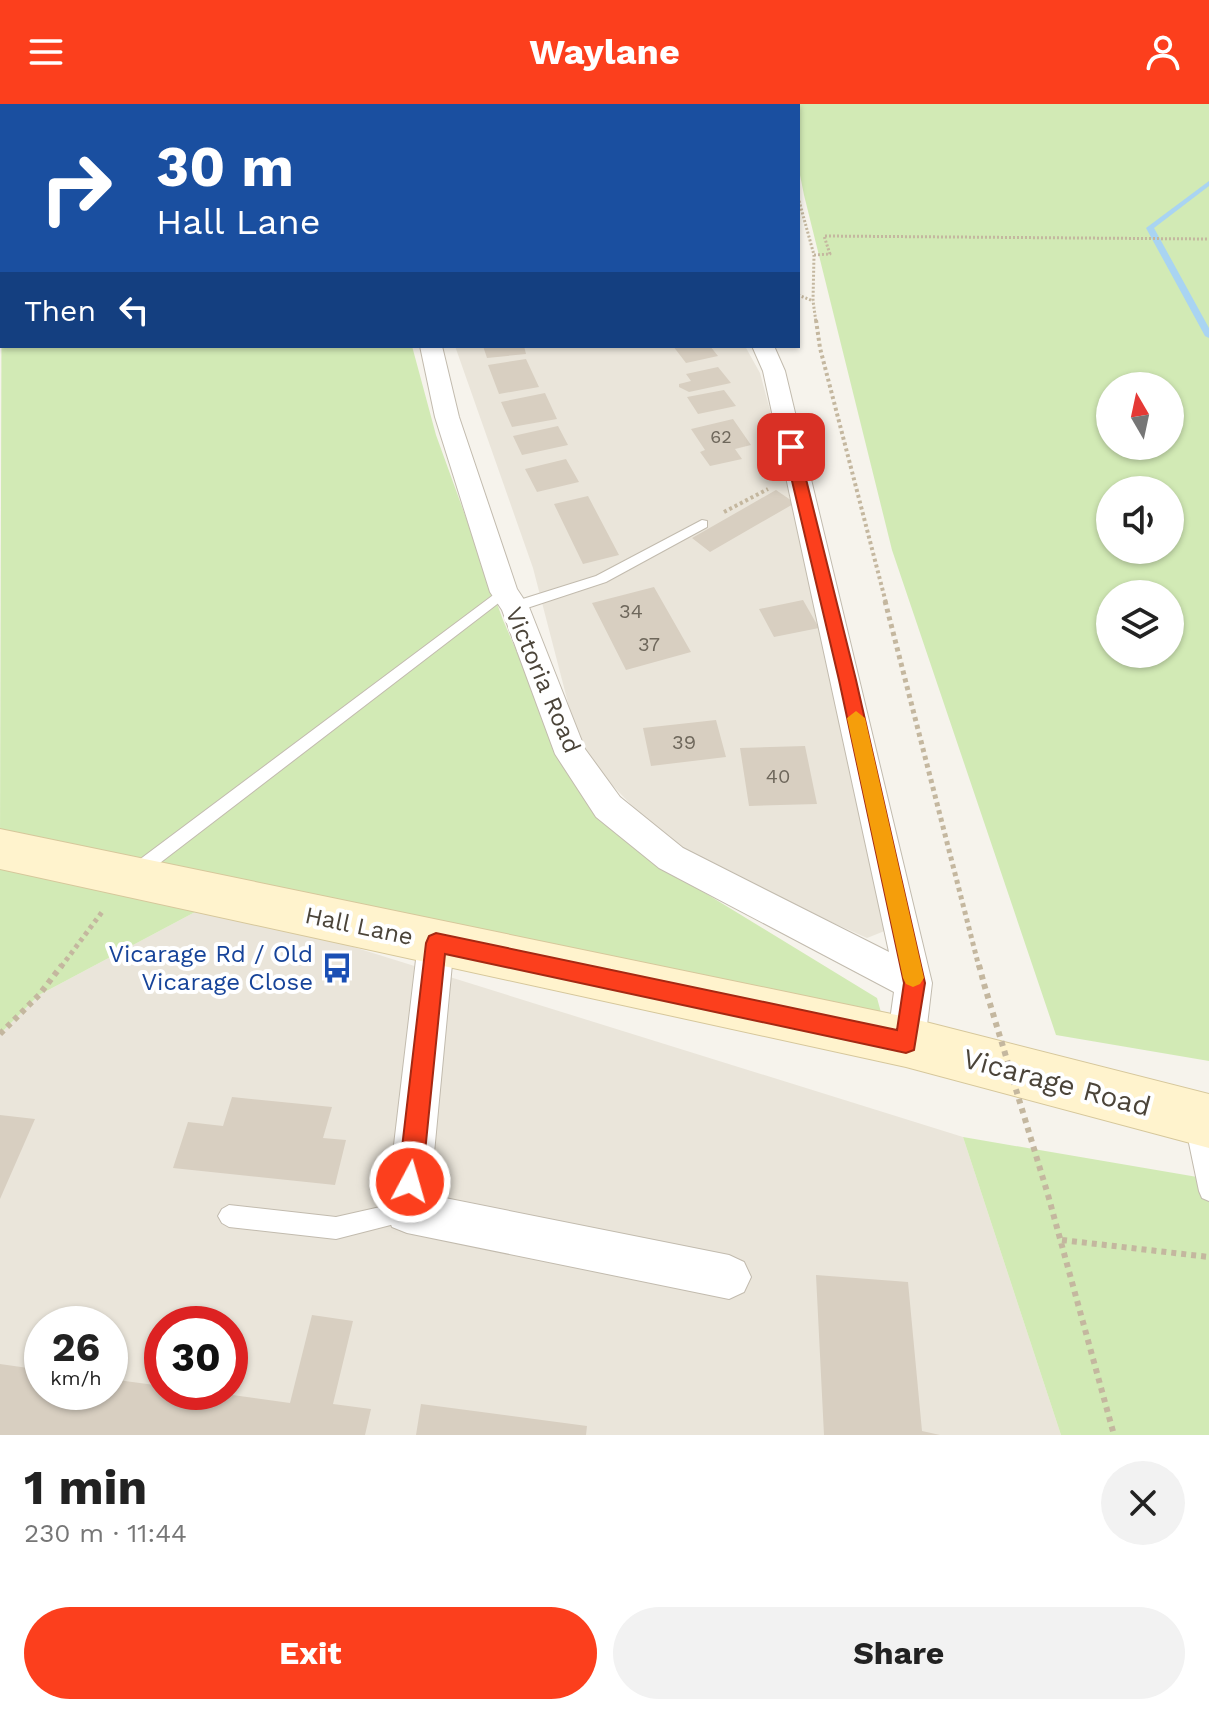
<!DOCTYPE html>
<meta charset="utf-8">
<style>
:root{--surface:#fff;--page:#f2f2f2;--text:#222;--muted:#767676;--accent:#fc3f1d}
body{margin:0;font-family:"Work Sans",sans-serif;background:var(--page);color:var(--text);height:100vh;display:flex;flex-direction:column;font-size:30px;white-space:nowrap}
*{box-sizing:border-box;margin:0}
p{font-size:26px;color:var(--muted)}
.icon{flex:none;width:44px;height:44px;fill:none;stroke:currentColor;stroke-width:2;stroke-linecap:round;stroke-linejoin:round}
.map{position:relative;height:1331px;overflow:hidden}
.details{display:flex;flex-direction:column;background:var(--surface);flex:1}
.details>*{flex:none}
.guide{position:absolute;left:0px;top:0px;width:800px;height:244px;box-shadow:0 2px 6px #0004;background:#1a4fa0;color:#fff;overflow:hidden}
.needle{width:52px;rotate:351deg}
.controls{position:absolute;left:1096px;top:268px;display:grid;gap:16px}
.controls a{display:grid;place-items:center;width:88px;height:88px;border-radius:50%;background:var(--surface);box-shadow:0 2px 6px #0004;font-size:40px}
.speed{position:absolute;left:24px;top:1202px;display:flex;gap:16px;font-size:40px;font-weight:700;text-align:center}
.speed>*{display:grid;place-content:center;width:104px;height:104px;border-radius:50%;background:var(--surface);box-shadow:0 2px 6px #0004;line-height:1}
.speed small{font-size:20px;font-weight:400}
.speed .limit{border:12px solid #d22;background:#fff;color:#111}
.pin{position:absolute;display:grid;place-items:center;width:68px;height:68px;color:#fff;margin:-34px;border-radius:16px;box-shadow:0 4px 12px #0006}
.me{position:absolute;width:88px;margin:-44px;rotate:6deg;stroke-linejoin:round;filter:drop-shadow(0 0 6px #0008)}
.turn{display:flex;align-items:center;gap:28px;height:168px;padding:0 24px;font-size:36px}
.turn .icon{width:104px;height:104px;stroke-width:2.5}
.turn b{display:block;font-size:56px;line-height:68px}
.then{display:flex;align-items:center;height:76px;padding:0 24px;background:#0003;gap:16px;font-size:30px}
.round{display:grid;place-items:center;flex:none;width:84px;height:84px;border-radius:42px;background:var(--page)}
.overview{display:flex;align-items:center;justify-content:space-between;height:136px;padding:0 24px}
h1{font-size:48px;font-weight:700;line-height:60px}
.button{display:flex;gap:16px;margin-top:auto;padding:16px 24px}
.button a{flex:1;height:92px;border-radius:48px;background:var(--accent);color:#fff;font-size:32px;font-weight:700;line-height:92px;text-align:center}
.button a+a{background:var(--page);color:var(--text)}
header{display:flex;justify-content:space-between;align-items:center;height:104px;padding:0 24px;background:var(--accent);color:#fff;font-size:36px;font-weight:700}
.map>svg:first-child{display:block}
.residential{fill:#eae5da;fill-rule:evenodd}
.green{fill:#d2eab5;fill-rule:evenodd}
.lines{fill:none;stroke-linecap:round;stroke-linejoin:round}
.stream{fill:#a9d4f2;fill-rule:evenodd}
.building{fill:#d8cfc1}
.lane-casing{stroke:#c2bbae;stroke-width:2}
.street-casing{stroke:#c2bbae;stroke-width:2}
.secondary-casing{stroke:#d6c79b;stroke-width:2}
.path-far3{stroke:#c4b79f;stroke-width:3;stroke-dasharray:2 2;stroke-linecap:butt}
.path-far2{stroke:#c4b79f;stroke-width:4;stroke-dasharray:3 3;stroke-linecap:butt}
.path-far1{stroke:#c4b79f;stroke-width:5;stroke-dasharray:4 4;stroke-linecap:butt}
.path{stroke:#c4b79f;stroke-width:6;stroke-dasharray:5 5;stroke-linecap:butt}
.lane{fill:#fff;fill-rule:evenodd}
.street{fill:#fff;fill-rule:evenodd}
.secondary{fill:#fff3cd;fill-rule:evenodd}
.path-bridge{stroke:#c4b79f;stroke-width:6;stroke-dasharray:5 5;stroke-linecap:butt}
.route{fill:#fc3f1d;stroke:#a42913;stroke-width:2}
.slow{fill:#f59e0b}
.labels{text-anchor:middle;stroke-width:8;stroke-linejoin:round;paint-order:stroke}
.far-number-label{font-size:18px;fill:#6e675b}
.number-label{font-size:20px;fill:#6e675b}
.street-label{font-size:24px;fill:#4b4439;stroke:#fff}
.transit-label{font-size:24px;fill:#164399;stroke:#fff;text-anchor:end}
.near-street-label{font-size:28px;fill:#4b4439;stroke:#fff}
</style>
<header><svg class="icon" aria-label="menu" viewBox="0 0 24 24"><path d="M4 6h16M4 12h16M4 18h16"/></svg>Waylane<svg class="icon" aria-label="person" viewBox="0 0 24 24"><circle cx="12" cy="8" r="4"/><path d="M4 21q1-7 8-7t8 7"/></svg></header>
<div class="map">
<svg width="1209" height="1331" viewBox="0 0 1209 1331">
<rect width="100%" height="100%" fill="#f6f3ec"/>
<path class="residential" d="M359,0H729L730,2H360Z
M455,242H745L760,269L795,399L892,824L867,834L679,750L581,649L533,464Z
M212,799L963,1033L1061,1331H0V930L39,891ZM42,1220H110V1288H42ZM162,1220H230V1288H162Z"/>
<path class="green" d="M33,0H325L326,2H31Z
M785,0H1209V957L1056,931L892,446L804,91L798,61V2ZM1110,282H1170V342H1110ZM1110,386H1170V446H1110ZM1170,490V550H1110V490Z
M2,56V242H412L436,331L503,516L563,654L664,764L877,894L882,912L0,735Z
M0,750L212,799L39,891L0,930Z
M963,1033L1209,1075V1331H1061Z"/>
<g class="lines">
<path class="stream" d="M1209,77V82L1154,124L1209,224V234L1205,232L1146,124Z"/>
</g>
<path class="building" d="M483,242H524L526,250L487,254Z
M673,242H710L718,252L686,259Z
M526,255L539,283L499,290L488,261Z
M718,263L731,279L689,288L679,283V280L691,277L686,270Z
M724,286L736,302L698,310L687,293Z
M545,289L557,315L512,323L501,298Z
M733,315L751,341L735,345L742,355L710,362L700,348L705,346L691,325Z
M558,322L568,341L522,351L513,332Z
M566,355L579,378L537,388L525,365Z
M776,386L795,399L710,448L692,434Z
M588,392L619,451L583,460L554,400Z
M654,483L691,548L626,566L592,499Z
M803,496L819,524L774,533L759,505Z
M716,616L726,653L651,662L643,624Z
M805,642L817,700L749,702L740,644Z
M232,993L332,1003L323,1034L346,1036L335,1081L173,1064L188,1018L223,1022Z
M0,1011L35,1015L0,1095Z
M816,1171L908,1178L922,1327L940,1331H824Z
M312,1211L353,1217L333,1300L371,1305L365,1331H0V1260L42,1266V1288H110V1275L162,1282V1288H211L290,1299Z
M421,1300L587,1322L586,1331H416Z"/>
<g class="lines">
<g class="lane-casing">
<path id="lane" d="M0,207H2V213H0Z
M702,416L707,417V423L606,478L515,508L508,503L510,499L596,472Z
M504,483L511,488L509,491L139,775L133,777L127,775L124,770L127,765Z
M1195,1010L1202,1013L1209,1039V1097L1202,1094L1199,1087L1185,1020L1188,1013Z
M407,1097L414,1101L418,1108L414,1115L336,1135L229,1123L222,1119L218,1112L222,1105L229,1101L336,1113Z"/>
</g>
<g class="street-casing">
<path id="street" d="M326,0H342L343,2H327Z
M518,0H538L539,2H519Z
M420,242H442L459,313L517,485L529,503L585,645L620,693L683,744L889,848L763,267L752,242H774L785,267L932,879L925,938L920,951L906,956L892,951L887,938L894,888L659,764L596,713L555,650L502,506L490,488L435,313Z
M436,823L449,828L454,839L430,1091L729,1151L744,1158L751,1173L744,1188L729,1195L407,1129L392,1123L386,1108L418,839L423,828Z"/>
</g>
<g class="secondary-casing">
<path id="secondary" d="M11,0H35L10,2Z
M0,725L906,913L1209,990V1044L906,963L0,765Z"/>
</g>
<path class="path-far3" d="M798,93L814,151L813,197L816,218
M814,151L830,150L824,132L1209,135
M798,191L813,197"/>
<path class="path-far2" d="M816,216L820,244L886,499
M724,408L768,385"/>
<path class="path-far1" d="M885,497L979,863
M61,863L102,808"/>
<path class="path" d="M979,861L984,880
M0,930L39,891L62,861
M1048,1091L1114,1331
M1062,1136L1209,1153"/>
<use href="#lane" class="lane"/>
<use href="#street" class="street"/>
<use href="#secondary" class="secondary"/>
<path class="path-bridge" d="M984,880L1048,1091"/>
</g>
<path class="route" d="M791,339L798,343L856,576L925,879L914,946L906,949L445,850L422,1078L418,1086L410,1090L401,1086L398,1078L426,839L429,832L436,829L897,926L904,879L839,576L784,343Z"/>
<path class="slow" d="M856,607L865,614L924,874L920,880L913,883L906,880L903,874L847,614Z"/>
<defs>
<g id="bus-bare" transform="scale(2.4)"><path d="M-5-6H5V4H4V6H2V4H-2V6H-4V4H-5ZM-3.5-4V0h7V-4ZM-3.5 1.2v1.5H-2V1.2ZM2 1.2v1.5H3.5V1.2Z" fill="#1a4fb4" stroke="#fff" stroke-width="2.5" paint-order="stroke"/></g>
</defs>
<g fill-rule="evenodd">
<use href="#bus-bare" x="337" y="864"/>
</g>
<g class="labels">
<g class="far-number-label">
<text x="721" y="339">62</text>
</g>
<g class="number-label">
<text x="631" y="514">34</text>
<text x="649" y="547">37</text>
<text x="684" y="645">39</text>
<text x="778" y="679">40</text>
</g>
<g class="street-label">
<text transform="translate(543 576) rotate(67)" y="8">Victoria Road</text>
<text transform="translate(359 822) rotate(12)" y="8">Hall Lane</text>
</g>
<g class="transit-label">
<text x="313" y="858">Vicarage Rd / Old<tspan x="313" dy="28">Vicarage Close</tspan></text>
</g>
<g class="near-street-label">
<text transform="translate(1057 978) rotate(15)" y="10">Vicarage Road</text>
</g>
</g>
</svg>
<div class="controls">
<a><svg class="needle" viewBox="-14 -14 28 28"><path d="M0-13l5 13h-10z" fill="#e53935"/><path d="M0 13l5-13h-10z" fill="#767676"/></svg></a>
<a><svg class="icon" aria-label="sound" viewBox="0 0 24 24"><path d="M4 9h4l5-4v14l-5-4H4zM17 9q2 3 0 6"/></svg></a>
<a><svg class="icon" aria-label="layers" viewBox="0 0 24 24"><path d="M12 4l9 5-9 5-9-5zM3 14l9 5 9-5"/></svg></a>
</div>
<div class="speed"><div>26<small>km/h</small></div><div class="limit">30</div></div>
<div class="pin" style="left:791px;top:343px;background:#d93025"><svg class="icon" aria-label="arrive" viewBox="0 0 24 24"><path d="M6 21V4h12l-3 4 3 4H6"/></svg></div>
<svg class="me" style="left:410px;top:1078px" viewBox="-20 -20 40 40"><circle r="17" fill="#fc3f1d" stroke="#fff" stroke-width="3"/><path d="M0-11L8 9 0 5-8 9z" fill="#fff"/></svg>
<div class="guide">
<div class="turn"><svg class="icon" aria-label="right" viewBox="0 0 24 24"><path d="M7 20v-9h11M14 6l5 5-5 5"/></svg><div><b>30 m</b>Hall Lane</div></div>
<div class="then">Then<svg class="icon" aria-label="left" viewBox="0 0 24 24"><path d="M17 20v-9H6M10 6l-5 5 5 5"/></svg></div>
</div>
</div>
<section class="details">
<div class="overview"><div><h1>1 min</h1><p>230 m · 11:44</p></div><a class="round"><svg class="icon" aria-label="close" viewBox="0 0 24 24"><path d="M6 6l12 12M18 6L6 18"/></svg></a></div>
<div class="button"><a>Exit</a><a>Share</a></div>
</section>
